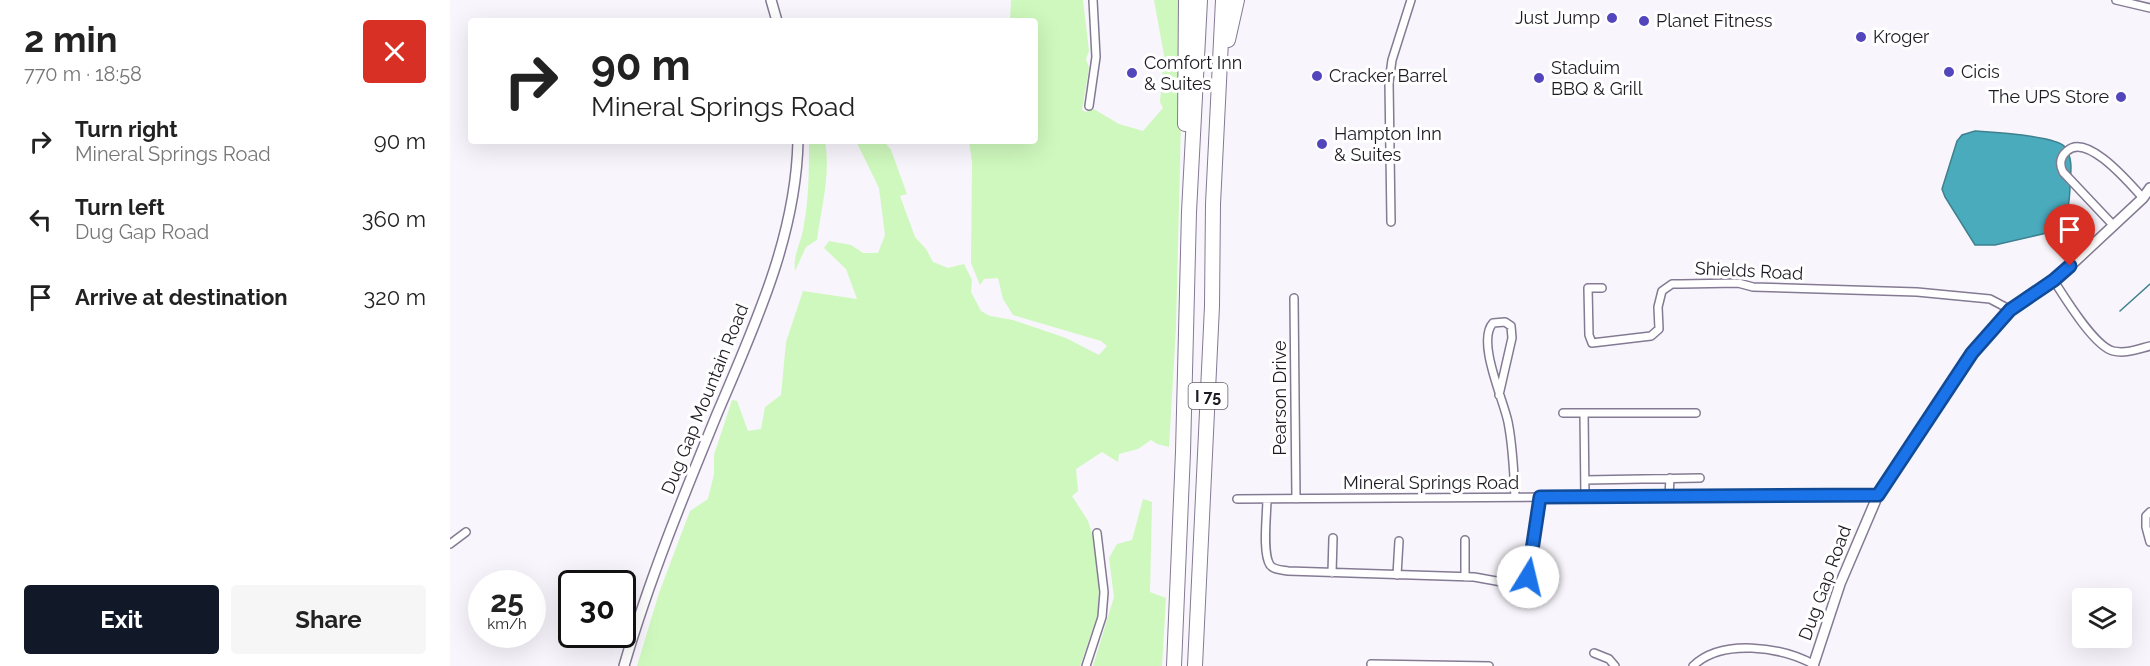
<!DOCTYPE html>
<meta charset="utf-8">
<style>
:root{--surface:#fff;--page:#f6f6f6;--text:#222;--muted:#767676;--accent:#111827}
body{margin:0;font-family:Raleway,sans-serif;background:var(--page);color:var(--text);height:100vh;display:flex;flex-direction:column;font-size:22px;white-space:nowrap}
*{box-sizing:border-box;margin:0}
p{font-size:20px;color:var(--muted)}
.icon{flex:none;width:33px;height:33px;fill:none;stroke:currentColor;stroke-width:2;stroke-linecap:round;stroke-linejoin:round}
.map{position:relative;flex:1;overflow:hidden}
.sheet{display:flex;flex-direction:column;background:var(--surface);width:450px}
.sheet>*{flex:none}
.hud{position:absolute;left:18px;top:18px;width:570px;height:126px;border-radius:6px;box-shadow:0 6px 24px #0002;background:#fff;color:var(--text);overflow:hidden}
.fabs{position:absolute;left:1622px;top:588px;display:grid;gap:12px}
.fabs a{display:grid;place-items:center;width:60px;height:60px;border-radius:6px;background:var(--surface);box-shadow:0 6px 24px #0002;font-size:30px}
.speed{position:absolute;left:18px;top:570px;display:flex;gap:12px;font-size:30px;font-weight:700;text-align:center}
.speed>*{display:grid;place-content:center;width:78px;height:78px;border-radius:50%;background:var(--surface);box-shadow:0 6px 24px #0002;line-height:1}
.speed small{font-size:15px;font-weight:400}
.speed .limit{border:3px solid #111;border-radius:9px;background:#fff;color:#111}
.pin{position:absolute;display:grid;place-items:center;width:51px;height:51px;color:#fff;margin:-62px -26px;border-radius:50% 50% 50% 0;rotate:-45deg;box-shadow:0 0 6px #0007}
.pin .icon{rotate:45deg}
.me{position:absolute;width:66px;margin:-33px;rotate:9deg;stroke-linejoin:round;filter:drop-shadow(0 0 4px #0008)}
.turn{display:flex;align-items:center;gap:21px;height:126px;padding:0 24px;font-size:27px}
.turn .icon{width:78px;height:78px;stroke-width:2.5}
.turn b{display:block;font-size:42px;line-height:51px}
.round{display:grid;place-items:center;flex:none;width:63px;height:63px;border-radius:6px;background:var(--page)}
.overview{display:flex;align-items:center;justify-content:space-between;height:102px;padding:0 24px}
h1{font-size:36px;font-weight:700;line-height:45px}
.action{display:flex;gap:12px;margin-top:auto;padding:12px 24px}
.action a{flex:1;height:69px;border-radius:6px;background:var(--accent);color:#fff;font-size:24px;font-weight:700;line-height:69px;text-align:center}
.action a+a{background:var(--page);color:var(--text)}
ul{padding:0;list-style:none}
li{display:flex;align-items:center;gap:18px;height:78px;padding:0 24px}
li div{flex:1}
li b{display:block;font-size:22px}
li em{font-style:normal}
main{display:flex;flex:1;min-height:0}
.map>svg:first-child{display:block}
.green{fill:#cef8bd}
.water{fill:#4aabbd;stroke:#3d808f;stroke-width:1.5}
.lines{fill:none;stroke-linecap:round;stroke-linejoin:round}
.stream{stroke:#3d808f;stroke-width:1.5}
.minor-casing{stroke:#847a93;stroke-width:10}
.tertiary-casing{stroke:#847a93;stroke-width:12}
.motorway-casing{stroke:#847a93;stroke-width:16}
.minor{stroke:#fff;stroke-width:7}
.tertiary{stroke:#fff;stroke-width:9}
.motorway{stroke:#fff;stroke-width:14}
.route-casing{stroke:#114b97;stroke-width:15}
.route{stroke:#1a73e8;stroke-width:10}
.poi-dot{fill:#5346bd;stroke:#fff;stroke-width:2}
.labels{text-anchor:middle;stroke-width:6;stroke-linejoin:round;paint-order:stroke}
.shield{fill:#fff;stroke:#625f66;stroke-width:1.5}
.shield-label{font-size:16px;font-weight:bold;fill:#1e1b24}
.poi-label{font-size:18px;fill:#1e1b24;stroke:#fff;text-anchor:start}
.street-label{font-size:18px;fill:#1e1b24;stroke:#fff}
</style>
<main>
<section class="sheet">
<div class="overview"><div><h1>2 min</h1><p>770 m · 18:58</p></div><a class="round" style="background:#d93025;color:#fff"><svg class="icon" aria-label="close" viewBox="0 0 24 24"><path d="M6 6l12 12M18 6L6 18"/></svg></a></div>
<ul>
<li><svg class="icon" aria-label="right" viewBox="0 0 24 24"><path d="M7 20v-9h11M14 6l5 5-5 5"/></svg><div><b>Turn right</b><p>Mineral Springs Road</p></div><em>90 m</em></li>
<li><svg class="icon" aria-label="left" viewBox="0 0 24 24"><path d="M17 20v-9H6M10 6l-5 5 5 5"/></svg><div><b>Turn left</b><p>Dug Gap Road</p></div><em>360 m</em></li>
<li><svg class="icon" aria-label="arrive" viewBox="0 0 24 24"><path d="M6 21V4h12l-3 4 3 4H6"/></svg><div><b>Arrive at destination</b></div><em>320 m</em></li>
</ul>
<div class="action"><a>Exit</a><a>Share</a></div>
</section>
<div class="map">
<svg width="1700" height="666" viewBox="0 0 1700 666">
<rect width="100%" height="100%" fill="#f8f6fc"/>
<path class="green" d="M561,0H633L639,51L636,59L639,68L632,110L636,112L642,108L669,124L693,131L713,108L710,102L714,55L704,0H734L726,327L719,447L707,444L701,440L688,449L669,454L668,462L652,452L626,469L628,491L622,496L638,521L646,547L649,585L648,613L630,666H187L209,593L240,511L258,499L264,474V455L282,400L287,401L298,431L311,429L315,407L331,395L336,342L353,291L407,299L396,269L374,248L379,241L401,245L413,253H428L435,235L429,188L406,141H434L441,150L457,194L450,196L465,237L476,249L483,262L498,268L514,264L522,280L521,292L531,311L540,316L563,320L616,338L649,355L657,346L651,341L563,315L553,299L548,278L534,279L530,285L521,263L522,162L519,141H585V21H560Z
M359,141L375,142C381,173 371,209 367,240L356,247L345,271C343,255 350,245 353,230C359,200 359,171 359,141Z
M693,499L702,502L700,592L716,598L712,666H643L664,597L659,558L667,544L682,540Z"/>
<path class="water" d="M1525,131C1541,132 1607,136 1615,147C1623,158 1621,172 1620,184C1620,202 1618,217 1605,231L1545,245H1525L1495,197L1492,189L1507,141L1512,135Z"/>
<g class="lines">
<path class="stream" d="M1670,311L1700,284"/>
<g class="minor-casing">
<path id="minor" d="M1666,0L1700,8
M639,106L646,57L643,0
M941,222L939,82L942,60L961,0
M1664,226L1613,172C1609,164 1610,157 1617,151C1637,132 1680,184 1693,198
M1604,281C1615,298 1644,346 1663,351C1676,354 1688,349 1700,346
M1152,288H1138L1139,335L1142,343L1201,336L1209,329L1208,307L1212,291L1222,284H1231L1288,283L1303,287L1467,292L1540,299L1561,310
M844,298L846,499
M1049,395L1062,338L1061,326L1055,322L1043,323C1026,341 1054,401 1058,422C1063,447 1064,473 1065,497
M1113,413H1246
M1134,413L1135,497
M1135,480L1250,478
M1219,496L1220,478
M787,499L1428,495
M817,499C817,514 812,553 820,565C824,570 832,570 838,571L1024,577L1063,584H1072L1078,577L1090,497
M1700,512L1696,516V527L1700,542
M0,544L16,532
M882,573L883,538
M947,575L949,541
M1015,577V540
M1144,653L1159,659L1165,666
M921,664L1039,666
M636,666L652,617L654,592L647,533
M1243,666C1272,638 1331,647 1363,664"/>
</g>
<g class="tertiary-casing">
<path id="tertiary" d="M321,0L327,21
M174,666C199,580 233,497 267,414C304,327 346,237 348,141
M1363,666L1390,584L1428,495L1522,353L1561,310L1604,281L1693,198L1700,188"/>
</g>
<g class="motorway-casing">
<path id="motorway" d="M778,40L787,0
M735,124L736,0
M724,666L733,452L739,212L750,0
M745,666L762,306L763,204L773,0"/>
</g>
<use href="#minor" class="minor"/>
<use href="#tertiary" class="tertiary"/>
<use href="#motorway" class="motorway"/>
</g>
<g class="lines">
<g class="route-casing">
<path id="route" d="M1078,577L1090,497L1428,495L1522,353L1560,310L1604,280L1620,266"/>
</g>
<use href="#route" class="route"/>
</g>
<g class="poi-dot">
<circle cx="1162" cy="18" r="6"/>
<circle cx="1194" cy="21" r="6"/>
<circle cx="1411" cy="37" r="6"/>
<circle cx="1499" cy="72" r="6"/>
<circle cx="682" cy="73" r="6"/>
<circle cx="867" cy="76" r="6"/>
<circle cx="1089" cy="78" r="6"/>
<circle cx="1671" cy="97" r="6"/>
<circle cx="872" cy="144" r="6"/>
</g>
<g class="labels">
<rect class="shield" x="738.5" y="383" width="39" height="26" rx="4.5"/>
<g class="shield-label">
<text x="758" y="402">I 75</text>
</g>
<g class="poi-label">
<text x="1150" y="24" text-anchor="end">Just Jump</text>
<text x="1206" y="27">Planet Fitness</text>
<text x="1423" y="43">Kroger</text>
<text x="694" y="69">Comfort Inn<tspan x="694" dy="21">&amp; Suites</tspan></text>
<text x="1101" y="74">Staduim<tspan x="1101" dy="21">BBQ &amp; Grill</tspan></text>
<text x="1511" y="78">Cicis</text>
<text x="879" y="82">Cracker Barrel</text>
<text x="1659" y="103" text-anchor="end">The UPS Store</text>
<text x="884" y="140">Hampton Inn<tspan x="884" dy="21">&amp; Suites</tspan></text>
</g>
<g class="street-label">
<text transform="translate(1299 271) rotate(3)" y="6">Shields Road</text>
<text transform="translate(830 398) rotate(-90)" y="6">Pearson Drive</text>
<text transform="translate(255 399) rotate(-68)" y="6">Dug Gap Mountain Road</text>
<text x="981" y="489">Mineral Springs Road</text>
<text transform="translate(1375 583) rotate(-70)" y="6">Dug Gap Road</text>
</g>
</g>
</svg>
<div class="fabs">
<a><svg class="icon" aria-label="layers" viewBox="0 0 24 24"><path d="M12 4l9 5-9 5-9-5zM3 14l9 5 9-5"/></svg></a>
</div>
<div class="speed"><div>25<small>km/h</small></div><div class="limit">30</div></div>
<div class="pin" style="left:1620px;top:266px;background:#d93025"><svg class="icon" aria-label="arrive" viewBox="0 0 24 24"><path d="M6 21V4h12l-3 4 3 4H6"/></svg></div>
<svg class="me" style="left:1078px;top:577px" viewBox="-20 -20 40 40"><circle r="19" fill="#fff"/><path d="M0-13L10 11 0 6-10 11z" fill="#1a73e8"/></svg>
<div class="hud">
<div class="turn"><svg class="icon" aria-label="right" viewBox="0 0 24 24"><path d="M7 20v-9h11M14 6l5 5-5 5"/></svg><div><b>90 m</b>Mineral Springs Road</div></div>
</div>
</div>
</main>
